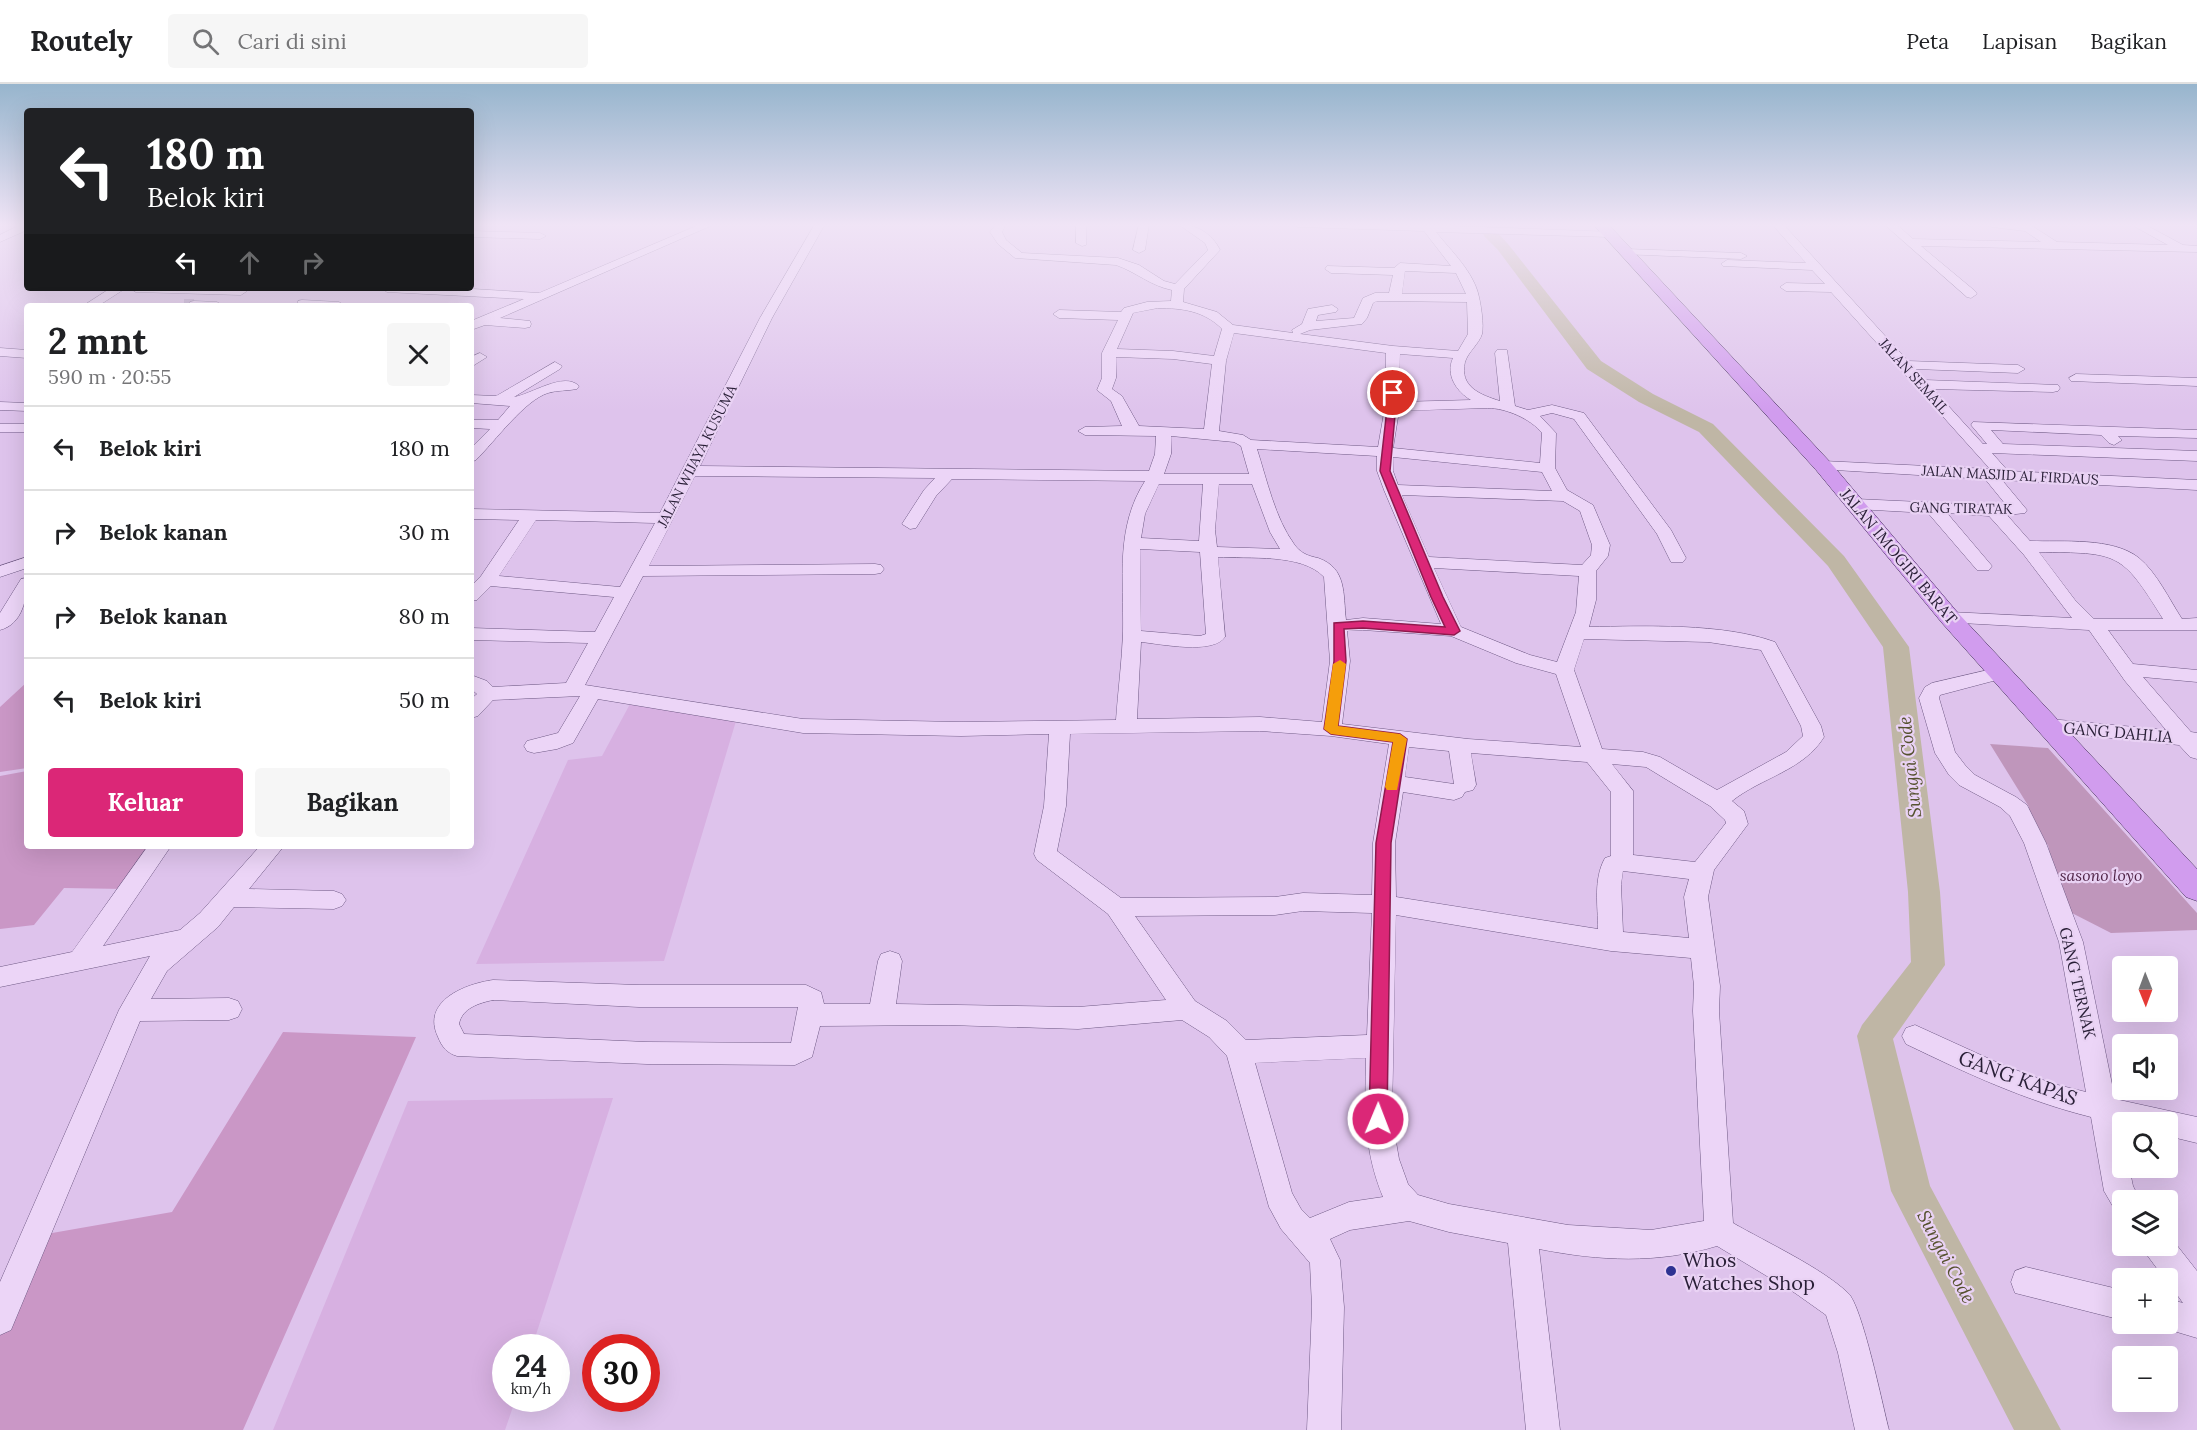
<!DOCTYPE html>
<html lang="id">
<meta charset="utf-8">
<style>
:root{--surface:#fff;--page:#f6f6f6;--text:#202124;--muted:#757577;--line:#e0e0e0;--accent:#db2777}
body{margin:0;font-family:Lora,serif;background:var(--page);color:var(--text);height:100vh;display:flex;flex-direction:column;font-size:22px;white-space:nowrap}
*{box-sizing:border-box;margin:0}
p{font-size:20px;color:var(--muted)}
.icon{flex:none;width:33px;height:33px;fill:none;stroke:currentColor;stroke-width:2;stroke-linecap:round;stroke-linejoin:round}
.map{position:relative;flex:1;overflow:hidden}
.details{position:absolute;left:24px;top:219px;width:450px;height:546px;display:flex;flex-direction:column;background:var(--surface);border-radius:6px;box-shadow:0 6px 24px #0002}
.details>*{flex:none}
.hud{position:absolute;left:24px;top:24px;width:450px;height:183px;border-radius:6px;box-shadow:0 6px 24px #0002;background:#202124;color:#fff;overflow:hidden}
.needle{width:39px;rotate:179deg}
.controls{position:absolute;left:2112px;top:872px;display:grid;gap:12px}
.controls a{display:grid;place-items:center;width:66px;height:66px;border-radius:6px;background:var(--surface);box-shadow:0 6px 24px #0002;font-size:30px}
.speed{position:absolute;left:492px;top:1250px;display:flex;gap:12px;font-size:30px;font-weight:700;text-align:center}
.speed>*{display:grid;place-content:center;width:78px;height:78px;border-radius:50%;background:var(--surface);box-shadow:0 6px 24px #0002;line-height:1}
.speed small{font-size:15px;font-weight:400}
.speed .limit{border:9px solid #d22;background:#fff;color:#111}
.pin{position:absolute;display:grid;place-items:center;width:51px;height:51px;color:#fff;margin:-26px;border:3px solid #fff;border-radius:50%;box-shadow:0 2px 6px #0007}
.me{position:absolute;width:66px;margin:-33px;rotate:1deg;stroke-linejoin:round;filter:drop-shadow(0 0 4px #0008)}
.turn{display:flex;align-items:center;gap:21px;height:126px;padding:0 24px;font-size:27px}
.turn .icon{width:78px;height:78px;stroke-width:2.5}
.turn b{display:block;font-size:42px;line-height:51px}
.lanes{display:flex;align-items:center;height:57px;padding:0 24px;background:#0003;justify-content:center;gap:30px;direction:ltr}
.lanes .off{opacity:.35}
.round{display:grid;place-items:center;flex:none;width:63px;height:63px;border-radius:6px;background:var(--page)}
.head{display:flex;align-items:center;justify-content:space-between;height:102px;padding:0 24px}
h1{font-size:36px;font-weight:800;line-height:45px}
.action{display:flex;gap:12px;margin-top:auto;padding:12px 24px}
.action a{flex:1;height:69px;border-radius:6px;background:var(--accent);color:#fff;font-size:24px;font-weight:800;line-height:69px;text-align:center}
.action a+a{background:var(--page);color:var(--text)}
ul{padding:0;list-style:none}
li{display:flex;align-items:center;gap:18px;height:84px;padding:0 24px;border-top:2px solid var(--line)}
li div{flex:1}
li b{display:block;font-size:22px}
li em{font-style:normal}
header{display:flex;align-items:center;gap:36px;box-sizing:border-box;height:84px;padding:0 30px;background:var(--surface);border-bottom:2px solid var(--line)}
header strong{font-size:28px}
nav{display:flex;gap:33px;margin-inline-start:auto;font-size:21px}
.search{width:420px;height:54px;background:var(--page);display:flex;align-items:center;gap:15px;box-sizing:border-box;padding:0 21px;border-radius:6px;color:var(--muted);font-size:22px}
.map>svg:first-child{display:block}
.farmland{fill:#d7b0e1}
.green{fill:#ca97c6}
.cemetery{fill:#bf96bb}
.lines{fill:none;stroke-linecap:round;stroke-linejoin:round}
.river{fill:#bfb6a5;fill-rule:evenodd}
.minor-tunnel{stroke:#baa2c8;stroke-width:12;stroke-dasharray:12 6;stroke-linecap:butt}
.minor-casing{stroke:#6f5a85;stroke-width:1}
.major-casing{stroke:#3e2f53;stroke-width:1}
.minor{fill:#ecd5f7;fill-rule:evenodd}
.major{fill:#d19cee;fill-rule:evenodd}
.route{fill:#db2777;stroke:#8e194d;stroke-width:1.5}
.slow{fill:#f59e0b}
.poi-dot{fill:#2d3292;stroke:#e9d2f4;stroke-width:2}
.labels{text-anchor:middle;stroke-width:4.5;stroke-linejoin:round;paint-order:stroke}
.far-street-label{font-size:14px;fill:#281e36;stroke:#e9d2f4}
.street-label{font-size:16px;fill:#281e36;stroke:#e9d2f4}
.park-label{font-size:16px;font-style:italic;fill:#512548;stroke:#e9d2f4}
.water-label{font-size:18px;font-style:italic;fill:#55512e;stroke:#e9d2f4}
.near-street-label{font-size:20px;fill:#281e36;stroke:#e9d2f4}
.near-poi-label{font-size:20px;fill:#281e36;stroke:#e9d2f4;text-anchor:start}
</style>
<header>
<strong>Routely</strong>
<div class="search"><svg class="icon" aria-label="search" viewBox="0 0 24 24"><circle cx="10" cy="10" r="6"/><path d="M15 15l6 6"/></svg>Cari di sini</div>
<nav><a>Peta</a><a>Lapisan</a><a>Bagikan</a></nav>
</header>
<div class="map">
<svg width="2197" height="1346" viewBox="0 0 2197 1346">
<rect width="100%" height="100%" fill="#dec3ec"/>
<path class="farmland" d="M630,620L736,637L664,877L476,880L568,676L602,672Z
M613,1014L532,1263H506V1314H516L505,1346H273L408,1017Z"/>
<path class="green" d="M27,598V684L0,688V623Z
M27,687V762H157L125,805L64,804L34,841L0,845V692Z
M283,948L416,953L243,1346H0V1234L35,1152L172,1128Z"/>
<path class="cemetery" d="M1990,660L2048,664L2197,829V846L2111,849L2068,827L2059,814L2048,761L2028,748L2029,723Z"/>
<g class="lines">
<path class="river" d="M1479,140H1493L1496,147L1508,160L1601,277L1653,310L1713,340L1844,472L1909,563L1940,808L1945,881L1893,955L1930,1102L2061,1346H2014L1891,1107L1857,952L1862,941L1911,878L1908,808L1883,563L1828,482L1699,348L1639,318L1587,285L1498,166L1484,152Z"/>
<path class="minor-tunnel" d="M184,221H194"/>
<g class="minor-casing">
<path id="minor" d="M22,140H27V146L0,158V151Z
M701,140H715L500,234L530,237L531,240L530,243L525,244L485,241L471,246V237L524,215L387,208L381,204H456L539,209Z
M815,140H825L772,234L700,382L1149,387L1155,370L1156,352L1085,351L1078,347L1085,343L1122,342L1111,317L1097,306L1102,294V269L1118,236L1059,234L1053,230L1059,226L1121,228L1124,224L1147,218L1171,217L1172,206C1151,202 1136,188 1116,181L1015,174L998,160L990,148L996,140H1006L1002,148L1006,156L1022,169L1118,174L1139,181L1164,197L1175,200L1208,166L1205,159L1178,140C1195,140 1212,149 1220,166L1184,205L1183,218L1217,228L1233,241L1293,249L1292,246L1302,240L1308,225L1332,221L1338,225L1336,228L1318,231L1316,237L1354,234L1363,214L1375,209H1389L1393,191L1331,189L1325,185L1327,182L1394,184L1400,179L1451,182L1424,147L1298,143L1293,140H1401L1614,148L1616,150L1610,153L1436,148C1451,167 1474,188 1479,213C1481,222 1484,240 1482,250C1479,260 1468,268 1465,278C1459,303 1481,311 1500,317L1495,269L1497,266H1507L1515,322L1528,326L1552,321L1584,329L1671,446L1686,474L1683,478H1671L1657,450L1574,335L1552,329L1540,332L1556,349L1555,384L1567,406L1593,421L1610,461L1608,472L1596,487V516L1589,543C1644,542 1723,539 1775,558L1821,642L1824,653C1803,687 1762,693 1732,717L1744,727L1748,740L1714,786L1708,813L1720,902L1719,927L1733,1139C1766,1158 1822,1184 1848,1209C1862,1221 1883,1323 1889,1346H1855L1838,1269L1826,1231L1795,1209L1717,1162C1657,1180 1600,1177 1539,1165L1560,1346H1526L1508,1159L1449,1148L1409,1137L1350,1146L1330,1155L1340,1176L1344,1223L1341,1346H1307L1312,1223L1310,1179L1281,1145L1269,1123L1227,972L1209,953L1182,936L1078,945L948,941L820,942L812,973L795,981L647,980L457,972C447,969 442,963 438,953C421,917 465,900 493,896L639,901H806L821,908L824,920H870L878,877L881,870L890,867L899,870L902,877L896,920L1078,923L1166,916L1108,830L1037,776L1034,770L1044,722L1049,650L961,652L803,649L598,615L573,659L557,665L534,669L527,667L524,662L527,657L558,649L580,612L493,616L478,632L471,634V615L477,610L471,605V591L487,597L493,603L566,599L588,559L471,556V544L595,548L614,513L491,502L477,516L471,517V502L481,492L519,436L471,435V425L660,429L760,234ZM1405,187L1456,189L1466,210H1402ZM1377,217L1467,218L1468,250L1458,267L1393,262L1300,250L1310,246L1362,240L1367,234L1373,219ZM1158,224C1182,224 1205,227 1222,245L1214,272L1173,267L1117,265L1133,229ZM1234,249L1386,269L1385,323L1378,363L1251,356L1243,351L1219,347L1226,277ZM1400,270L1453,274C1445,291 1457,308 1471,316L1399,318ZM1116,273L1173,275L1212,280L1204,345L1139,342L1122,312L1112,305L1116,294ZM1488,324C1506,324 1531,335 1542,349L1540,379L1393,364L1399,327ZM1171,352L1234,358L1241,362L1249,390H1164L1171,370ZM1257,365L1377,372V387L1384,406L1441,540L1363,534L1346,536C1343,510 1347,484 1318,474C1308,472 1300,469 1294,460C1275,434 1267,396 1257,365ZM1393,373L1542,388L1552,407L1398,401L1393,387ZM695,392L935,394L924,406L902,440L910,445L916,444L936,412L952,395L1145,397C1115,444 1124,495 1123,548C1122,577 1118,607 1116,636L961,638L803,635L585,601L643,492L875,490L881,489L884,485L881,481L875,480L649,482ZM1159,400H1203L1199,457L1141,454L1145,430ZM1219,400H1252L1270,448L1280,465L1217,463L1215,446ZM1402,411L1563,417L1580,427L1592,461L1591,471L1582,481L1429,473ZM536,436L655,439L620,503L499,492ZM1140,465L1200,468L1206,550L1200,552L1141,547ZM1218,473C1248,475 1302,469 1324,493L1330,577L1322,638L1260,633L1137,635L1141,558C1161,560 1213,571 1225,553ZM1434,484L1579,492L1576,528L1557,578L1530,571L1461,543ZM1363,546L1451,552L1516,579L1556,590L1581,663L1468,655L1342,640L1350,577L1347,547ZM1584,555L1708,558L1761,566L1801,642L1803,652L1786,668L1717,706L1660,673L1643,668L1602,665L1574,586ZM1260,647L1331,652L1389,660L1373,759L1372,811L1303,809L1275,813L1121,814L1057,767L1066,722L1070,650ZM1409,663L1449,667L1454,700L1405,693ZM1471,669L1587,678L1611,708V772L1605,774C1593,795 1598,822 1598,845L1396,813L1395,759L1403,708L1454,716L1462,713L1465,708L1473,706L1476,701ZM1612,680L1646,683L1710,722L1725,736L1726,739L1695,778L1633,771V707ZM1623,787L1689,795L1684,813L1689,854L1623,848L1621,801ZM1303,827L1372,829L1367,951L1246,956L1227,937L1195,917L1135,832L1275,831ZM1396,831L1611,867L1691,874L1694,902L1693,927L1704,1137L1651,1146L1568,1141L1449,1120L1418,1111L1408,1100L1399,1075L1392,1035ZM493,916L639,923H798L791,959L647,958L464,950L459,940C462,924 479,919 493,916ZM1366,974C1365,1024 1363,1065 1383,1113L1349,1118L1310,1134L1301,1125L1292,1109L1255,979Z
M1076,140H1086V161L1082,162L1076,159Z
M1139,140H1149L1145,166L1139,169L1133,166Z
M1772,140H1783L1908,277L2018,281L2025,285L2018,289L1916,285L1925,296L2058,301L2060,304L2058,307L2053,308L1933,305L1983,360H1987L1971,341L1973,338L2197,346V354L2118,352L2122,356L2114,361L2109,359L2101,351L1991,346L2003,360L2197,367V377L1992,369L2008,387L2197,396V406L2002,396L2027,426L2025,429L2007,431L2030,457C2062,458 2113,453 2139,474C2157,489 2169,515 2182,535L2197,534V546H2108L2133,580L2197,586V598L2143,593L2191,648L2197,649V675L2190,673L2179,661L2043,647L2040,642L2043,637L2050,635L2166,646L2125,597L2089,546L1943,538L1941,534L1943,530L1950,528L2072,534L2024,471L1989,432L1947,429L1992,482L1989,486H1977L1928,429L1856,425L1848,420L1856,415L2007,422L1985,395L1818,385L1815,382L1818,379L1823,377L1990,385L1831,208L1786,207L1780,203L1786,199L1825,200L1812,186L1723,182L1721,180L1727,176L1806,179ZM2039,468C2118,469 2121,467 2163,535H2094L2075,516Z
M1884,140H1896L1913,155L2041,158L2025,147L1992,143L1987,140L2032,142L2057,158L2168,161L2130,140H2144L2183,161L2197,162V168L1921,162L1975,207L1977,210L1971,214L1967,213Z
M471,147L540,149L546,152L540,155L471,153Z
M1626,165L1741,169L1747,172L1741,175L1622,170V166Z
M111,204H126L98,222H83Z
M130,204H244L247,207L241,211L136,208Z
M302,216L339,218L345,222H297L298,217Z
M194,217L217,218L223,222H188L190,218Z
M0,264L27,266V274L0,272Z
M480,269L487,273L471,283V273Z
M555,278L562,282L560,285L514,313C530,311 564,287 579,302L577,305C568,307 557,306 548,309C525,316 495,357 476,376L471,378V364L490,345L471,344V336H498L510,322L471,319V311L496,312Z
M2076,290L2197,294V302L2071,297L2069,294Z
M0,318L27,319V327L0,326Z
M0,340H27V348H0Z
M27,473V484L0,493V482Z
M27,494C27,514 23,540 0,546V529L21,495Z
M2001,583L2008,585L2011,589L2008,593L1940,611L1939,614L1955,668L1965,681L1975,691L2016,713L2027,721L2046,759L2083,858L2115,1015L2197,1033V1059L2168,1052V1038H2122V1041H2120L2122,1083H2129L2133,1102L2140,1116H2122V1129L2115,1126L2104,1107L2091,1033C2026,1017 1966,989 1906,960L1902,952L1906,944L1915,941L2005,982L2054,1000L2086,1008L2059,858L2024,759L2010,732L2000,723L1959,701L1949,691L1935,669L1919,614L1925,603L1932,599Z
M148,762H171L103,862L180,846L200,829L260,762H284L249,805L334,807L342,810L346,816L342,822L334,825L234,823L218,843L167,887L151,915L229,914L238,917L242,925L238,933L229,936L140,937L11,1246L0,1251V1198L119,926L150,872L0,903V883L72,868Z
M2168,1150L2197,1187V1254L2157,1242L2156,1239H2168V1215L2183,1219L2168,1198V1194H2164L2147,1171L2143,1161H2168Z
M2026,1183L2122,1206V1236L2015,1209L2011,1198L2015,1187Z"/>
</g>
<g class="major-casing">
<path id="major" d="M1593,140H1608L1830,378L1958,529L2197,785V817L2186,813L1942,539L1816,386Z"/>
</g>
<use href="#minor" class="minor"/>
<use href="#major" class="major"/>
</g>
<linearGradient id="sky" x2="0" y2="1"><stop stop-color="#97b5cd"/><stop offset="0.43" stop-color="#f0e4f6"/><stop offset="1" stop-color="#f0e4f6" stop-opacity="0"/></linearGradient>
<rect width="2197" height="328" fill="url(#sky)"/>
<path class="route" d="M1389,307L1397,309L1390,387L1443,513L1460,547L1454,551L1363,544L1344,545L1346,577L1338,642L1400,650L1407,655L1391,759L1387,1035L1384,1040L1378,1043L1372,1040L1369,1035L1376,759L1393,658L1331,650L1324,645L1334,577V539L1363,537L1445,543L1431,513L1380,387Z"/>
<path class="slow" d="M1340,576L1346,580L1338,642L1400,650L1407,655L1397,706H1387L1385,703L1393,658L1331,650L1324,645L1333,580Z"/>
<circle class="poi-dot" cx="1671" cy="1187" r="6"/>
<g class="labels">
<g class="far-street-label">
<text transform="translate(1914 292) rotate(48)" y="5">JALAN SEMAIL</text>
<text transform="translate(697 372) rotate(-63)" y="5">JALAN WIJAYA KUSUMA</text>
<text transform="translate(2010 391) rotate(3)" y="5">JALAN MASJID AL FIRDAUS</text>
<text transform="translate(1961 424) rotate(1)" y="5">GANG TIRATAK</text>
</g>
<g class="street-label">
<text transform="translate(1899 472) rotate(50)" y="6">JALAN IMOGIRI BARAT</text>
<text transform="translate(2118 648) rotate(5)" y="6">GANG DAHLIA</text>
<text transform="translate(2078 899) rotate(77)" y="6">GANG TERNAK</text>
</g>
<g class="park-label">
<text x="2101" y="797">sasono loyo</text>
</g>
<g class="water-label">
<text transform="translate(1910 683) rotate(-96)" y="6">Sungai Code</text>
<text transform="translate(1946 1173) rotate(62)" y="6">Sungai Code</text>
</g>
<g class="near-street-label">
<text transform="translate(2018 994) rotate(20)" y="7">GANG KAPAS</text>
</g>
<g class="near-poi-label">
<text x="1683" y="1183">Whos<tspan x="1683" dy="23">Watches Shop</tspan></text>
</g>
</g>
</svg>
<div class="controls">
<a><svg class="needle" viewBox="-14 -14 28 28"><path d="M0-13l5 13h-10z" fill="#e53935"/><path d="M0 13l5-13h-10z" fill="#757577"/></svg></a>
<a><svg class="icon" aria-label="sound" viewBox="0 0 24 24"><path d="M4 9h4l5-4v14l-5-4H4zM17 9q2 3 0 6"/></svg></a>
<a><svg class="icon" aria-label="search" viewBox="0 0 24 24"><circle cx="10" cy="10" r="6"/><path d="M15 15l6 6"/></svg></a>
<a><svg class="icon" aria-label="layers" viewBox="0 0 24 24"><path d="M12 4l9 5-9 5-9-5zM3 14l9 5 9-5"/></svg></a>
<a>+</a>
<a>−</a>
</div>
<div class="speed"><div>24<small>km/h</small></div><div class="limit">30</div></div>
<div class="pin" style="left:1393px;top:309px;background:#d93025"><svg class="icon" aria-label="arrive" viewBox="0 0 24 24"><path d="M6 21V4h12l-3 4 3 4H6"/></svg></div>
<svg class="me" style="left:1378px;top:1035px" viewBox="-20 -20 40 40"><circle r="17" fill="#db2777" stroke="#fff" stroke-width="3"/><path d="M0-11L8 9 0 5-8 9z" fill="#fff"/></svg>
<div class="hud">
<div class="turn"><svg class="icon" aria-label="left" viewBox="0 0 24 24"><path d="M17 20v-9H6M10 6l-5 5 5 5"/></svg><div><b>180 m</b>Belok kiri</div></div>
<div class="lanes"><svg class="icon" aria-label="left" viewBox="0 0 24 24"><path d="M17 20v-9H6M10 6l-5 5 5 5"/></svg><svg class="icon off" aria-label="ahead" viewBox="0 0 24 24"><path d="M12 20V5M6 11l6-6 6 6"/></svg><svg class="icon off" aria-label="right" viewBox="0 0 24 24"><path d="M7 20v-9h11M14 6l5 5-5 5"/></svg></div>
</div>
<section class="details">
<div class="head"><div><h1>2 mnt</h1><p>590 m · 20:55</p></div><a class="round"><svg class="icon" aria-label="close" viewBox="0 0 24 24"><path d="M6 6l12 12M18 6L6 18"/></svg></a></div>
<ul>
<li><svg class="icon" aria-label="left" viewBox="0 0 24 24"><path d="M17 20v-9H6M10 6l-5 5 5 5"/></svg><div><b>Belok kiri</b></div><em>180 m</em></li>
<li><svg class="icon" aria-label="right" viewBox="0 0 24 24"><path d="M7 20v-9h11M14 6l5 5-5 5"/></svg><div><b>Belok kanan</b></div><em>30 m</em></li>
<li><svg class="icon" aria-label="right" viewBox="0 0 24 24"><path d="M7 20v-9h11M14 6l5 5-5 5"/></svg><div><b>Belok kanan</b></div><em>80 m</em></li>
<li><svg class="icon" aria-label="left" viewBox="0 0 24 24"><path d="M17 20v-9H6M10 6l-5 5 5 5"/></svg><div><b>Belok kiri</b></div><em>50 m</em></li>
</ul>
<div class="action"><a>Keluar</a><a>Bagikan</a></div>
</section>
</div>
